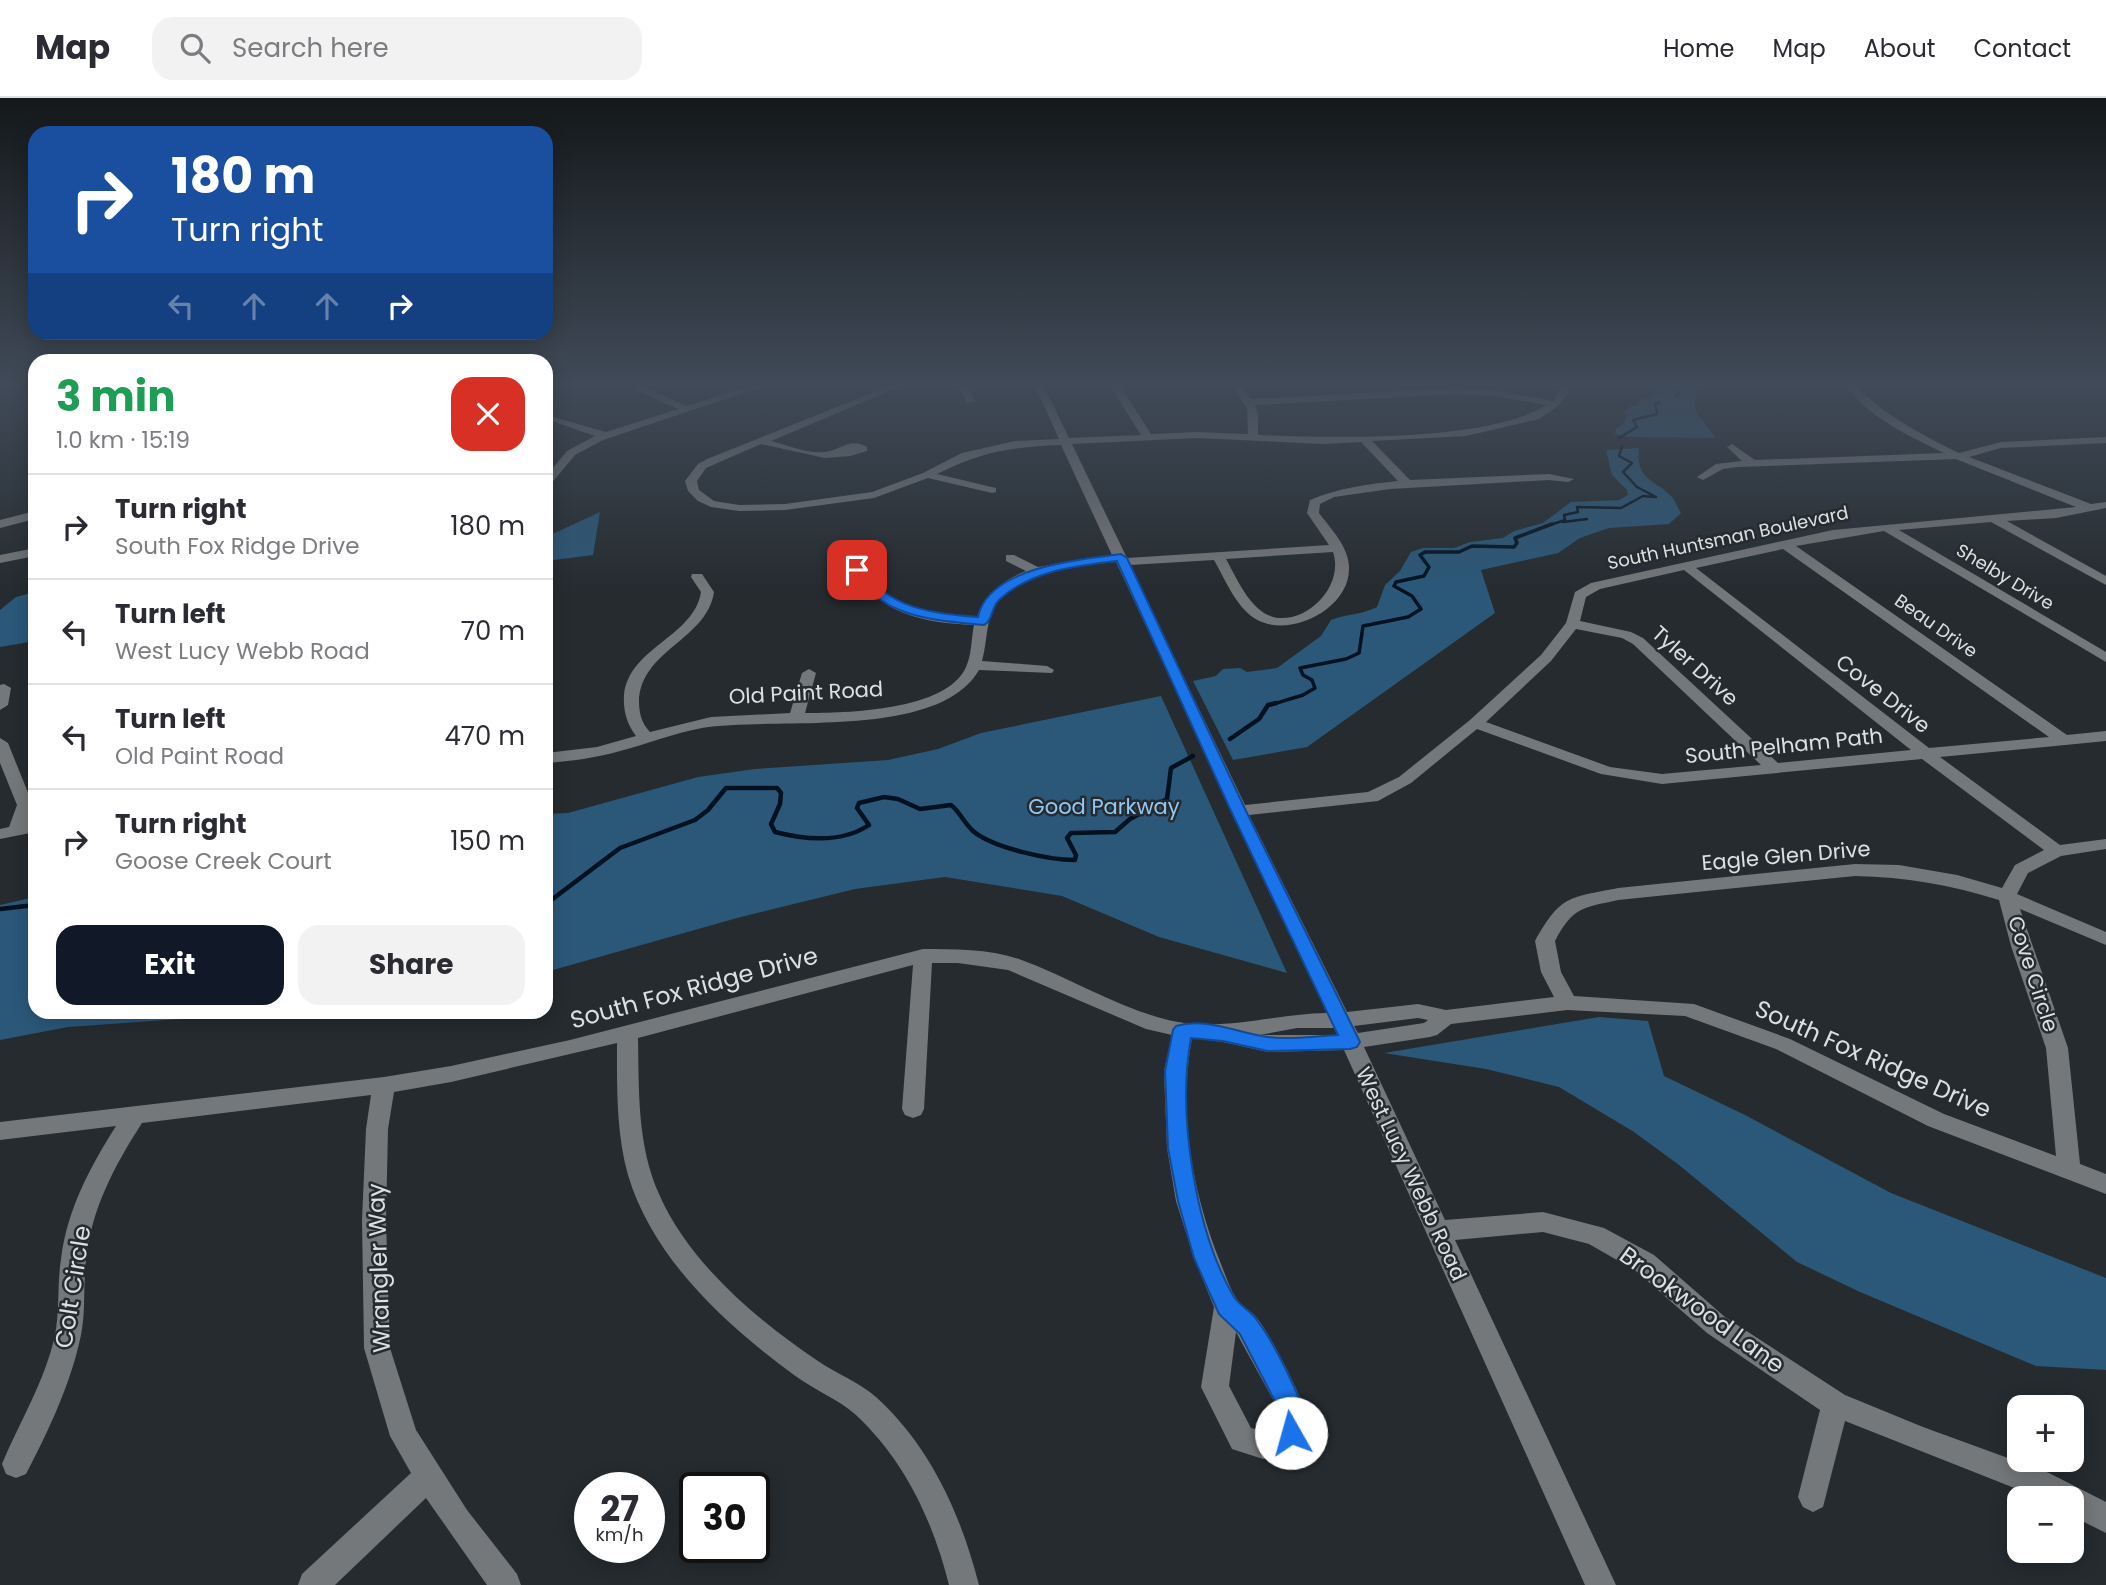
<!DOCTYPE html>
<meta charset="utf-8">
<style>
:root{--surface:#fff;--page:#f2f2f3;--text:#2b2b33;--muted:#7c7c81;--line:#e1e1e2;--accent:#111827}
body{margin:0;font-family:Poppins,sans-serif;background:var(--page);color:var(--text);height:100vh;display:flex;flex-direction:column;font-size:26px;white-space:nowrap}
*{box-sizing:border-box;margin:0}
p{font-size:23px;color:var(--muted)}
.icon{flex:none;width:38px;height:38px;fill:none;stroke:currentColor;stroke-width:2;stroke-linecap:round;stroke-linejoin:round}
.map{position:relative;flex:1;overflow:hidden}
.drawer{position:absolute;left:28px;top:256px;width:525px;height:665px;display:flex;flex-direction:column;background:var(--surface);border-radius:21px;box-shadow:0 4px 18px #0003}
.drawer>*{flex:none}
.hud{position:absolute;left:28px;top:28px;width:525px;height:214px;border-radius:21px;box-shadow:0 4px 18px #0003;background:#1a4fa0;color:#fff;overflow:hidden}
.controls{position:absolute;left:2007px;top:1297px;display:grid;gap:14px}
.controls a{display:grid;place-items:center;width:77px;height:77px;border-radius:14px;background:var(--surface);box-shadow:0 4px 18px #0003;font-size:35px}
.speed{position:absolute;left:574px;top:1374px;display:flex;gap:14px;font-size:35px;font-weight:700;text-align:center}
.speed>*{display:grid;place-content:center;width:91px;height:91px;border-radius:50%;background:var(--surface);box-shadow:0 4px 18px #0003;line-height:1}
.speed small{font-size:18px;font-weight:400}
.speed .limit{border:4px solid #111;border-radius:10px;background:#fff;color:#111}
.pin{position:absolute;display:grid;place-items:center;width:60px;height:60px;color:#fff;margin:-30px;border-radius:14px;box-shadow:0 4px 10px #0006}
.me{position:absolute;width:77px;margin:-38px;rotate:353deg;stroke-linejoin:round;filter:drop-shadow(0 0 5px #0008)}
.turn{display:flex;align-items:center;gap:24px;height:147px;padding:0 28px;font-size:32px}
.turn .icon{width:91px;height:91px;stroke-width:2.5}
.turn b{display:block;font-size:49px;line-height:60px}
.lanes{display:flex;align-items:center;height:66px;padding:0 28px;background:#0003;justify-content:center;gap:35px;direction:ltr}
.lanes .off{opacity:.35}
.round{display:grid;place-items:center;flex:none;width:74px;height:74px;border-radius:21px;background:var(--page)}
.headline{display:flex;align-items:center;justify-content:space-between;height:119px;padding:0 28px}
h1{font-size:42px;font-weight:700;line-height:52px;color:#1e9e55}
.primary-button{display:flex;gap:14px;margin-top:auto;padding:14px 28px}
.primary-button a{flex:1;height:80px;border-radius:21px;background:var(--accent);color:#fff;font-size:28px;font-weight:700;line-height:80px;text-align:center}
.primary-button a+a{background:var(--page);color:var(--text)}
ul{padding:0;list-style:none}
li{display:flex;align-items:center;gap:21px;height:105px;padding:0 28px;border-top:2px solid var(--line)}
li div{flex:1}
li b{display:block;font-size:26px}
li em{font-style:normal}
header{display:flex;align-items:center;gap:42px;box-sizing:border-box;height:98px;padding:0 35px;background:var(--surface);border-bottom:2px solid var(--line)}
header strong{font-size:33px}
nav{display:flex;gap:38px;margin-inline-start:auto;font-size:24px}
.search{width:490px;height:63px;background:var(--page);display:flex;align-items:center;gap:18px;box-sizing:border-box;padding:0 24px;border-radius:21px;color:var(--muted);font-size:26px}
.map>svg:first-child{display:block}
.green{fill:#2b5879}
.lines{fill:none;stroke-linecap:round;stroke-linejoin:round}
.stream-far2{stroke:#001221;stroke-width:2.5}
.stream-far1{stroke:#001221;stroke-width:3.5}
.stream{stroke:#001221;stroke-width:4.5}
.minor{fill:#75787a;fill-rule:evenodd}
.route{fill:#1a73e8;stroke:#114b97;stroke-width:2}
.labels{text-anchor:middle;stroke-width:5;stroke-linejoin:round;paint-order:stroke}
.far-street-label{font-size:18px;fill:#dde0e3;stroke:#252b2f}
.street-label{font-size:21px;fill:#dde0e3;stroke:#252b2f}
.park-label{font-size:21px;fill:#91c7f1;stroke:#252b2f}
.near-street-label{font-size:24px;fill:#dde0e3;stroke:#252b2f}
</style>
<header>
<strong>Map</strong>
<div class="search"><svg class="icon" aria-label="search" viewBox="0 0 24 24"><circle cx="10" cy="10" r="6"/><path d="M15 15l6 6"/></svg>Search here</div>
<nav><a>Home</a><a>Map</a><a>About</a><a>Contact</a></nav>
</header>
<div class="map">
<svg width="2106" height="1487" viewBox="0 0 2106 1487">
<rect width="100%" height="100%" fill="#252b2f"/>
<path class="green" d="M1645,286H1706L1694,301L1696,314L1716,340L1628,339L1615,336L1616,330L1624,326L1626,318L1624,314L1629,309L1637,308L1640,301L1649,300L1650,296L1662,295Z
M1639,350C1636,385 1655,380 1673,400C1676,404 1678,411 1681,415L1669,426L1609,430L1580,440L1558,455L1481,472L1495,515L1307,649L1233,662L1193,583L1216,578L1223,571L1240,570L1247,574L1277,570L1321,538L1331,522C1346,516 1362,517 1377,509L1385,487L1400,473L1411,454L1423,450H1454L1470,444L1503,440L1514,433L1543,425L1571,404L1619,402L1628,397L1627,392L1612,377L1606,352Z
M600,414L593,457L546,463V439Z
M35,494V543L0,549V512L16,499Z
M1161,598L1287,875L1159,839L1062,798L945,779L855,791L737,820L546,874V716L568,715L698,679L755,671L888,662L938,651L981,635Z
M35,799V914H280L68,929L0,942V807Z
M1599,919L1648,923L1664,978L1745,1017L1891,1095L2106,1180V1272L2036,1268L1860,1194L1797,1164L1679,1067L1634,1034L1559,989L1486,971L1384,955Z"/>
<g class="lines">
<path class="stream-far2" d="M1676,299L1680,295L1677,289L1682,286
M1619,340L1637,329L1633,322L1657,316L1655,306L1660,304
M1563,424L1587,421
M1547,428L1565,422L1564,417L1578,414L1577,409L1621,410L1643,398L1656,399L1637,389L1623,374L1632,365L1619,358L1622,348"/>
<path class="stream-far1" d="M1270,607L1303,597L1315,590L1312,582L1303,577L1300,570L1346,561L1359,555L1363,528L1408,519L1421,511L1412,498L1394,488L1396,484L1424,478L1429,469L1420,457L1425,454H1459L1472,448L1514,449L1517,445L1515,440L1552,426"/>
<path class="stream" d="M1230,641L1259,621L1268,607L1276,605
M546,806L620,750L695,722L708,712L726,690H777L781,695L780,706L771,726L775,734C806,742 842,745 869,727L857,710L859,705L884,699L898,701L920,711L951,707C960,714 964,725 973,733C993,750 1049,762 1075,762L1076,757L1067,740L1071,735L1115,734L1130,721L1167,701L1171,670L1193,658
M0,811L35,807"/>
<path class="minor" d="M559,286H576L546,294V288Z
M757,286H770L603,342L575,357L550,387L546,388V378L567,353L595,338L546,321V317L606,334L678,311L636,292V288H642L687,308Z
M894,286H906L771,343C787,347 808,356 825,354C841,352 850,339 867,349V353L850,358L825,360L761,346L706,370L697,383L699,392L714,403L739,407L785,406L872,394L923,375L962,355L1015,343L1059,341L1034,286H1043L1069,340L1141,337L1112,291L1116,286H1124L1122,291L1151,336L1197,334L1248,336L1247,310L1230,286H1239L1251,301L1455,290L1495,292L1553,303L1559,294L1558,286H1566L1569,294L1558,308L1539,321L1466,338L1372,343L1410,382L1549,376L1574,381L1568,384L1549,382L1390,391L1334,399L1320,406L1319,415C1331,431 1350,450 1349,471C1349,512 1287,542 1254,520C1235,507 1225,481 1214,462L1130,467L1245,707L1368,694L1399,679L1470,622L1541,557L1566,525L1575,494L1591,485L1833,432L2076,409L1956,361L1737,369L1723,371L1703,382L1697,379L1716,366L1742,363L1727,349L1732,346L1755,362L1944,355C1909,338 1866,318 1845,286H1854C1884,317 1920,336 1959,355L2001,344L2106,339V345L2001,350L1969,359L2091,406L2106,404V410L2056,420L2007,423L2106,478V487L1991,424L1899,432L2106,554V564L1884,433L1796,448L2067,637L2106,633V643L1940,659L2060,747L2106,741V751L2061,758L2028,775L2017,796L2106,834V847L2020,811L2068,950L2080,1066L2106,1076V1096L1928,1028L1776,951L1685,918L1567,912L1451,926L1437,937L1430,939L1364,949L1445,1122L1543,1114L1604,1130L1654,1157L1725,1219L1845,1297L1923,1329L2049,1375L2106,1404V1435L2072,1418V1400H2040L1845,1323L1823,1409L1813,1414L1803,1409L1798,1399L1820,1312L1707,1235L1636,1173L1589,1146L1543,1134L1455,1142L1616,1487H1585L1344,952L1268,954L1223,944L1192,940C1178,1014 1192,1092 1219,1161C1224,1173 1229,1189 1236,1200C1241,1208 1250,1212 1256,1219C1268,1232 1304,1301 1306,1319C1307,1328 1304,1336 1301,1345L1263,1361L1232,1351L1201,1289L1214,1209L1194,1160L1176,1103L1167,1050L1164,973L1172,937L1146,931L1008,872L958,865H932L924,1011L921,1017L913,1020L905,1017L902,1011L913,867L638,940C639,992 637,1047 659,1096C689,1165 757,1222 818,1263C837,1276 859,1284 876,1299C931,1349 961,1417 979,1487H949C933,1423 905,1363 856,1317C838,1301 814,1292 794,1277C726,1227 653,1161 628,1077C616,1034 617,989 617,945L451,984L394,994L388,1031L386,1122L390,1250L416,1332L467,1412L517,1476L521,1487H487L426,1400L335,1487H298L302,1476L411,1375L390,1338L364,1250L362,1122L366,1031L371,997L142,1025C115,1067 91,1111 86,1162C83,1187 86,1212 81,1237C71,1285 49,1332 26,1376L16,1380L6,1376L2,1366C20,1323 45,1283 55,1237C60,1212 57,1186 61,1161C67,1112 90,1069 116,1028L0,1042V1024L384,979L451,968L570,942L923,851C954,851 989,851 1019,861C1066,878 1110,905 1157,919C1216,937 1268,916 1327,915L1116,464C1079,467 1010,473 993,511C986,527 987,545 982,563L1047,568L1054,572L1052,575L979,572C938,643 774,618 702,630C674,635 647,646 620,653C596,660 571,663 546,665V655L597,649L636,638C627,626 623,613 624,597C629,549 694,539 701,494L691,479L692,476H702L714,494C707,542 640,552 639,604C639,615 642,626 650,634L711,619L790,615L802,575L809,571L816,575L805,615C845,615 947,613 966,569C972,556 971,541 974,527C923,525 881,516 851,472L853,469H861C889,509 931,517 977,519C986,495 1003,482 1026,473L1006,463V457H1014L1038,469L1112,457L1061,347C1012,349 982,353 937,376L996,390V394L992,395L928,380L874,400L785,412L739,413L711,409L698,403L688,393L685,383L698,366L707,361ZM1455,296L1495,298L1546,307C1489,344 1328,340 1258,337V317L1255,307ZM1197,340L1323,346L1361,344L1398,383C1368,386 1338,390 1310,402L1307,415L1329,447L1127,460L1072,346ZM1783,451L2049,639L1929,650L1696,470ZM1333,454C1346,492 1297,535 1264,515C1246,503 1236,479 1226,461ZM1684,472L1911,652L1778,665L1643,540L1631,534L1580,523L1586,499L1600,491ZM1576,531L1622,540L1633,546L1761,667L1662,676L1610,669L1486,624L1551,563ZM1477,631L1601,676L1662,686L1922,661L2044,752L2015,767L2002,790L1957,777L1899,767L1855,766L1618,790C1568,800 1561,797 1535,843L1541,874L1554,899L1446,912L1418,906L1347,914L1249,717L1378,703L1411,685ZM1855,778C1905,779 1951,787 1999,802L2011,848L2046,950L2056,1058L1944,1016L1790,941L1694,906L1574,898L1561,874L1555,843C1573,809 1582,810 1618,802ZM1418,920L1428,922L1424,925L1358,935L1354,928ZM1297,930H1334L1337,937H1260ZM1236,1234L1277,1309L1278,1327L1263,1333L1251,1330L1229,1288Z
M947,286H958L968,290L975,303L967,305L961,294Z
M35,413V421L0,430V422Z
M35,450V458L0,465V457Z
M546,489L553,493V512L546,516Z
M4,586L11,590L8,607L0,612V587Z
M0,640L8,645L33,707L28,725L35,724V734L0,741V731L9,729L17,707L0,665Z"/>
</g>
<linearGradient id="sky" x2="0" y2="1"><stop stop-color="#14181a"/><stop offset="0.58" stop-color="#404a58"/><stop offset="1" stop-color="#404a58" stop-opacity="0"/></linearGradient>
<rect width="2106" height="494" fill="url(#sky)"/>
<path class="route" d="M1121,456L1127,460L1246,713L1360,944L1357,949L1350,951L1268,953L1223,943L1191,940C1177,1016 1195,1132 1234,1199C1240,1208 1251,1213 1257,1222C1274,1245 1291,1281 1302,1307C1306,1321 1306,1331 1300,1344L1291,1348L1282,1344C1277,1333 1281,1322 1278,1309L1240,1236L1219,1216L1194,1160L1178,1103L1168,1050L1165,973L1173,932L1176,928C1205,919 1238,935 1267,939C1289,942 1315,938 1338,937L1231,713L1117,463C1077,468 1032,472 1000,501C991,508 993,523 984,527C931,522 883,520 851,472L861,470C889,511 931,515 978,519C988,469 1081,461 1121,456Z"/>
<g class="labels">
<g class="far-street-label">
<text transform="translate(1728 440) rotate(-12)" y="6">South Huntsman Boulevard</text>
<text transform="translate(2005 479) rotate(31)" y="6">Shelby Drive</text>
<text transform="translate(1936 528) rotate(35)" y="6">Beau Drive</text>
</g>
<g class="street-label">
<text transform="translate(1695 568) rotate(42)" y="7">Tyler Drive</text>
<text transform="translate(806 595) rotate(-3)" y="7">Old Paint Road</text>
<text transform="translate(1883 596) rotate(38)" y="7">Cove Drive</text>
<text transform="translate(1784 648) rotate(-6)" y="7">South Pelham Path</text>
<text transform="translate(1786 758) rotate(-5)" y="7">Eagle Glen Drive</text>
<text transform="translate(2033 876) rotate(72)" y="7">Cove Circle</text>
<text transform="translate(1411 1076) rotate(65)" y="7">West Lucy Webb Road</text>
</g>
<g class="park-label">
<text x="1104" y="716">Good Parkway</text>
</g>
<g class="near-street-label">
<text transform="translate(694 890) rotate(-15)" y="8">South Fox Ridge Drive</text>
<text transform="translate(1873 961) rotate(24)" y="8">South Fox Ridge Drive</text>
<text transform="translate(379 1170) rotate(-92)" y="8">Wrangler Way</text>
<text transform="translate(73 1189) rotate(-81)" y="8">Colt Circle</text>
<text transform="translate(1702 1212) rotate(36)" y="8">Brookwood Lane</text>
</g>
</g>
</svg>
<div class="controls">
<a>+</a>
<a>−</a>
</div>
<div class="speed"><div>27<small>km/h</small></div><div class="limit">30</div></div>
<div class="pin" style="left:857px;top:472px;background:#d93025"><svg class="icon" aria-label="arrive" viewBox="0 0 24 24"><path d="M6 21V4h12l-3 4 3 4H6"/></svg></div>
<svg class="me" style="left:1291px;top:1335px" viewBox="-20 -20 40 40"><circle r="19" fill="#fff"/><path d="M0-13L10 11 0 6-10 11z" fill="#1a73e8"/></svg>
<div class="hud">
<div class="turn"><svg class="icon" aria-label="right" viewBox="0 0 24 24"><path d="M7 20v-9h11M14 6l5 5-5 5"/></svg><div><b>180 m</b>Turn right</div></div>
<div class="lanes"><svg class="icon off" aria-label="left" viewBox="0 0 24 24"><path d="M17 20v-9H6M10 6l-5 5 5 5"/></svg><svg class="icon off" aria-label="ahead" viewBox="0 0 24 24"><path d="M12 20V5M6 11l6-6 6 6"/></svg><svg class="icon off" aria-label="ahead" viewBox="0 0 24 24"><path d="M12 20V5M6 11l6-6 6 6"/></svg><svg class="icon" aria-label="right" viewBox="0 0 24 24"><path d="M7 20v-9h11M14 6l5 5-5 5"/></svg></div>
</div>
<section class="drawer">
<div class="headline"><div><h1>3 min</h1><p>1.0 km · 15:19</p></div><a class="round" style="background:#d93025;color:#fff"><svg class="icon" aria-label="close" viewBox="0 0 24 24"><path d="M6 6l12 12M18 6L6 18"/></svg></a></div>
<ul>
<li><svg class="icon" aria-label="right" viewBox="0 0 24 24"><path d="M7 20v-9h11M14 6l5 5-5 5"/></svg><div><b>Turn right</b><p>South Fox Ridge Drive</p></div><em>180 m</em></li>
<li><svg class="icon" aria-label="left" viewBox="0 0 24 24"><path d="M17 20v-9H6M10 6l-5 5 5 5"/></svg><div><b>Turn left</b><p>West Lucy Webb Road</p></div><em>70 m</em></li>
<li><svg class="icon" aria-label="left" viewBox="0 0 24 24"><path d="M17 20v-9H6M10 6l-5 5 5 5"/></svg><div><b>Turn left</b><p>Old Paint Road</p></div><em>470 m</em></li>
<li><svg class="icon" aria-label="right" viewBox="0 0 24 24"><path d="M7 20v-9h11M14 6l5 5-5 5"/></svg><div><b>Turn right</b><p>Goose Creek Court</p></div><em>150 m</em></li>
</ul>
<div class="primary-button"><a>Exit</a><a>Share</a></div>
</section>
</div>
